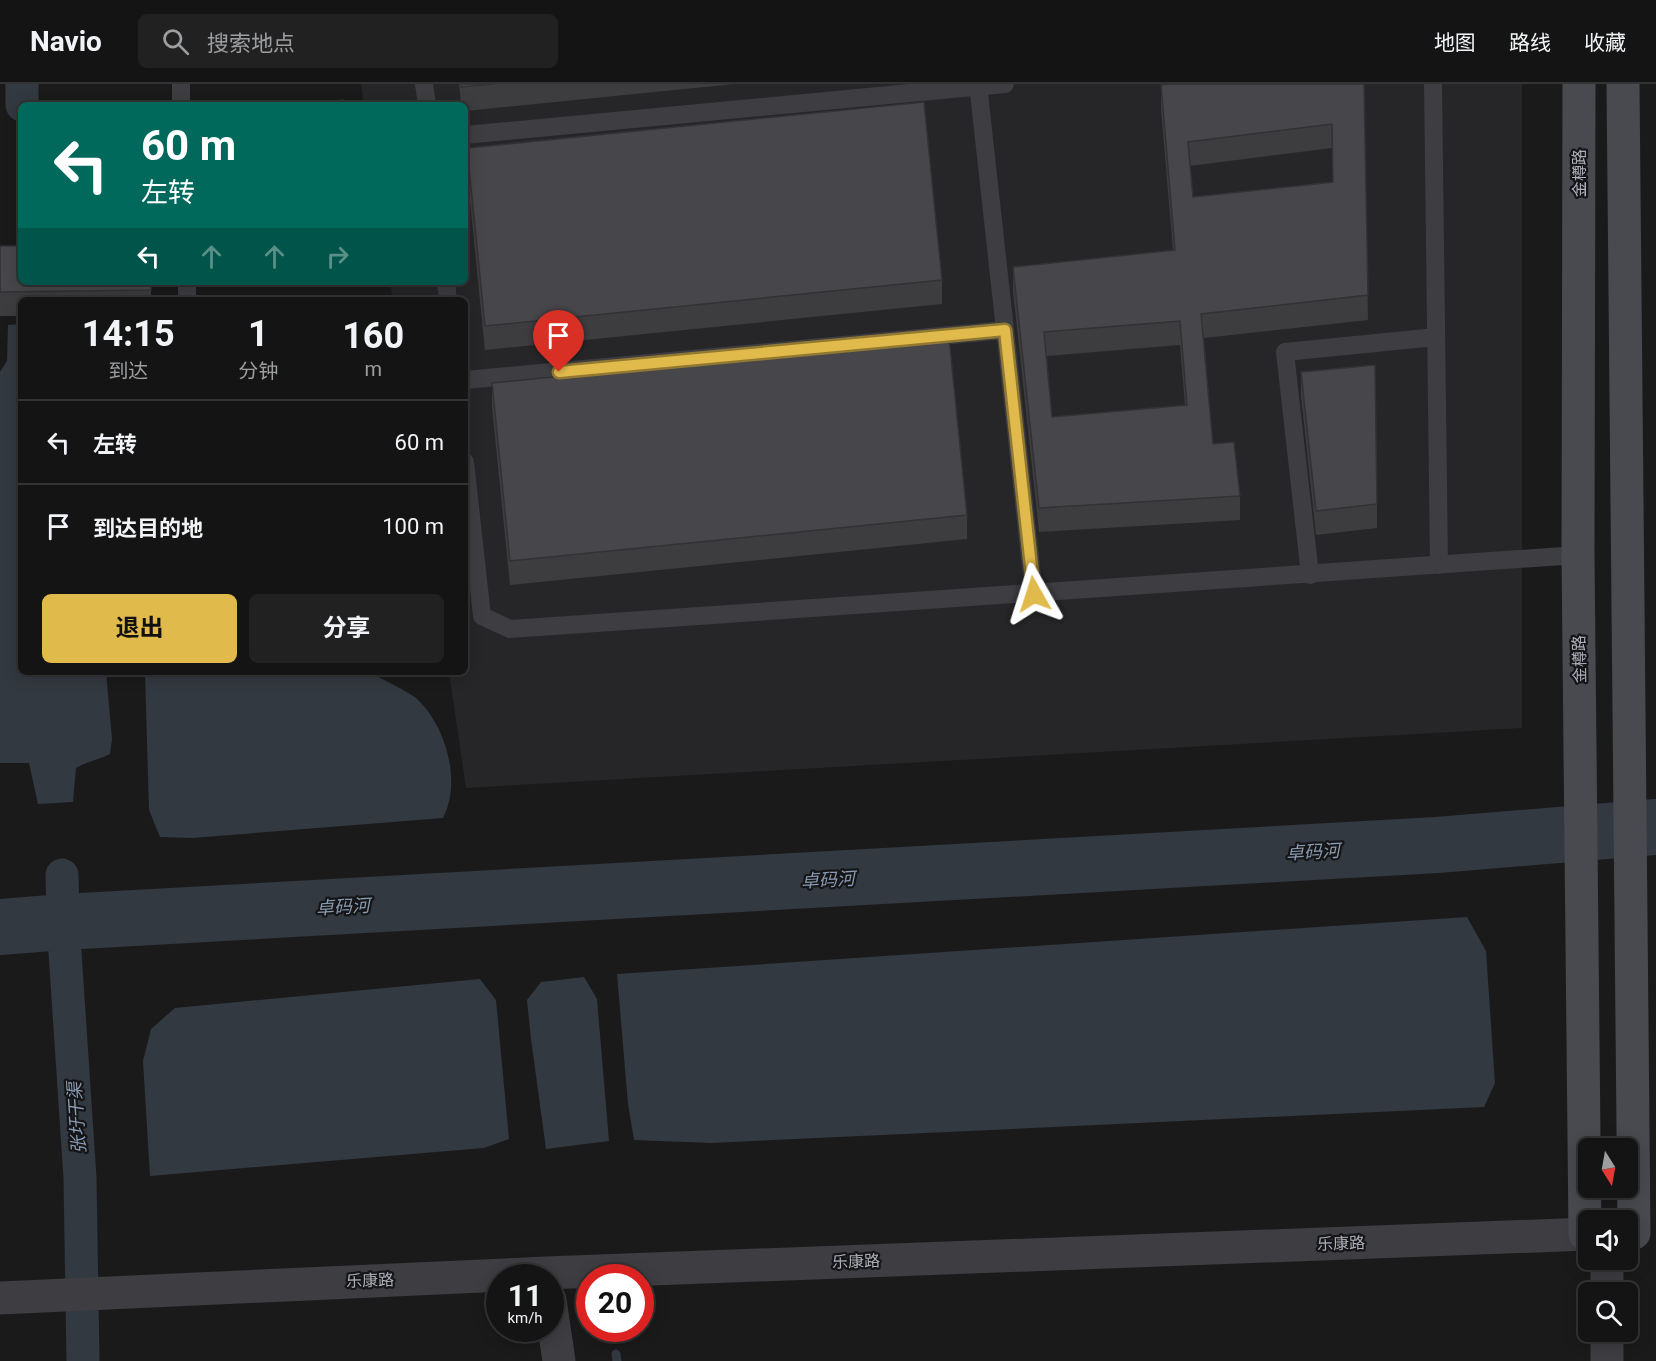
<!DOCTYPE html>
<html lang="zh">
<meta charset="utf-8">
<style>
:root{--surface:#141414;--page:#212122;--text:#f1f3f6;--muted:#9d9ea0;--line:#333334;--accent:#e1ba4c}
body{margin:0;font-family:Roboto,"Noto Sans SC",sans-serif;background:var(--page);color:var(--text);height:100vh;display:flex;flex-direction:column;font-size:22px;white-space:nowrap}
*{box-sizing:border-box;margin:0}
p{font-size:20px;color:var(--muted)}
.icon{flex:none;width:33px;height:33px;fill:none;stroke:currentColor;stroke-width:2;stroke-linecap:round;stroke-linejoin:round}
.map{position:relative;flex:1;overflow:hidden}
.side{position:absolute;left:18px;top:213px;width:450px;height:378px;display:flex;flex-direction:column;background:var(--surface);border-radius:9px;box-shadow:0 3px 15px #0003,0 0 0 2px var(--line)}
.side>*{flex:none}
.hud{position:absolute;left:18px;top:18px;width:450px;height:183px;border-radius:9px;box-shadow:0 3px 15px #0003,0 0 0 2px var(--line);background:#00695c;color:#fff;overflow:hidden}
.needle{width:39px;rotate:169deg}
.buttons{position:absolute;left:1578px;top:1054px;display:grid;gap:12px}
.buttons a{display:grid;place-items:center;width:60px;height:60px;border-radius:9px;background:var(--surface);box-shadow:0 3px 15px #0003,0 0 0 2px var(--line);font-size:30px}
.speed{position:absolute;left:486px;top:1180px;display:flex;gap:12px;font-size:30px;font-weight:700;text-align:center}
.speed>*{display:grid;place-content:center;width:78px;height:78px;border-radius:50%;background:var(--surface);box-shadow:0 3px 15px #0003,0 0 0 2px var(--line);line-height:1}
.speed small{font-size:15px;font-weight:400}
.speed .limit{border:9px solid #d22;background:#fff;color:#111}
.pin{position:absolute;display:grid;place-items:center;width:51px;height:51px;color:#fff;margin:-62px -26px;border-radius:50% 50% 50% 0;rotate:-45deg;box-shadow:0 0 6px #0007}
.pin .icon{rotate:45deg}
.me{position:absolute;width:66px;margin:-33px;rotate:354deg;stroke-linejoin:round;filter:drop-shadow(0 0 4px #0008)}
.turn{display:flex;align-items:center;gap:21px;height:126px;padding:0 24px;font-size:27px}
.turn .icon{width:78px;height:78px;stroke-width:2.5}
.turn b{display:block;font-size:42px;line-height:51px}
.lanes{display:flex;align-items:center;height:57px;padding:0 24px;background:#0003;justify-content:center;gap:30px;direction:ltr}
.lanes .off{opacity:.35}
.eta{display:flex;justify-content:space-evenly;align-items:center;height:102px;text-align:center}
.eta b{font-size:36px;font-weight:700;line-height:42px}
.primary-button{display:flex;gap:12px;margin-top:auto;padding:12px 24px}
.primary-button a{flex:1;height:69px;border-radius:9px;background:var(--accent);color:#111;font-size:24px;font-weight:700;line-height:69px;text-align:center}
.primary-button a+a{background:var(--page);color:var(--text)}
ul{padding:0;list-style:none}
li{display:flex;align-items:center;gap:18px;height:84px;padding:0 24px;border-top:2px solid var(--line)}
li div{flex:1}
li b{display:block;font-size:22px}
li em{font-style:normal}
header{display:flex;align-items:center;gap:36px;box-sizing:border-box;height:84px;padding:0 30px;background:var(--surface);border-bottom:2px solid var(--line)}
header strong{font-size:28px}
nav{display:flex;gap:33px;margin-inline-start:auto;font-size:21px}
.search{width:420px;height:54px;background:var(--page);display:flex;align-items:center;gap:15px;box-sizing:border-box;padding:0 21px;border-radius:9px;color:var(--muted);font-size:22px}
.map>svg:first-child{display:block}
.built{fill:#262628}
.water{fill:#333940}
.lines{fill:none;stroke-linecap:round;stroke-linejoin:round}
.stream{stroke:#333940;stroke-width:9}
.canal{stroke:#333940;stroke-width:33}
.river{stroke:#333940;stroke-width:56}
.service{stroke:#3d3d42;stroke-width:18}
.minor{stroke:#3d3d42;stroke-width:33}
.tertiary{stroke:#3d3d42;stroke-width:33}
.secondary{stroke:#494a50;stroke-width:33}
.wall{fill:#3d3d40;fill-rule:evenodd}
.building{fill:#47474b;stroke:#323234;stroke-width:1.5;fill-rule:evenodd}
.route-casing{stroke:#927931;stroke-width:15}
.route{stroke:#e1ba4c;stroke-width:10}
.labels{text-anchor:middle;stroke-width:4.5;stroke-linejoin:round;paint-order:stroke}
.street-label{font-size:16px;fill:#adb0ba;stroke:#151517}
.water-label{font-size:18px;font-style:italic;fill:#889bb1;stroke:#151517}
</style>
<header>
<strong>Navio</strong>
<div class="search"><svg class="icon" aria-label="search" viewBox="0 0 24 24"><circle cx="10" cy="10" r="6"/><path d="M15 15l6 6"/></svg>搜索地点</div>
<nav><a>地图</a><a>路线</a><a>收藏</a></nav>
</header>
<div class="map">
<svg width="1656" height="1277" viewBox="0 0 1656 1277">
<rect width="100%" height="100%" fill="#1a1a1b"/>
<path class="built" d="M361,0H1522V644L466,704L449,588H465V216H393L390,198H465V21H364Z"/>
<path class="water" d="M21,240V588H106L112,655L110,670C99,676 88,677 76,684L73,718L38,720L29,679H0V288L7,277L8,241Z
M145,588H376L377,592C387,598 411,609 417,615C446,642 462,698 443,734L192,754L160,753L149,726Z
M1467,833L1486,867L1495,999L1484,1023L711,1059L634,1056L628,1020L617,890Z
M584,893L597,915L609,1057L546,1065L531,955L527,916L541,898Z
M480,895L496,916L509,1055L484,1064L150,1092L143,977L151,945L175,924Z"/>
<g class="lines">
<path class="stream" d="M616,1270L617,1277"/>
<path class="canal" d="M22,0V21
M62,791L63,838L80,1094L83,1277"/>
<path class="river" d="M0,843L63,838L1437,761L1656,743"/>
<path class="service" d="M181,0V21
M424,0L427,21
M978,0L1034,510
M1433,0L1439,481
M465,51L1005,0
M187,198V216
M446,198L448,216
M465,296L1005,246
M465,378L482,532L510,545L1578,471
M1310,491L1285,268L1436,253"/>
<path class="minor" d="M550,1216L559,1277"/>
<path class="tertiary" d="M1607,1176V1209
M0,1214L546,1189L1588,1150
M1607,1248V1277"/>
<path class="secondary" d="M1579,0L1578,471L1585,1150
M1623,0L1634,1149"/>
</g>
<path class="wall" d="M459,0H734L465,27V21H461Z
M1364,0L1368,236L1204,254L1213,360L1240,412V436L1039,448L1013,207V183L1173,166L1161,25V1ZM1332,64L1333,98L1193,113L1190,82ZM1180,261L1185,321L1052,333L1047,272Z
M467,64L942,196V220L485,266L467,88Z
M0,162L151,198V216H21V232H0Z
M1301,288L1377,420V444L1316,451L1301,312Z
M492,299L967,431V455L510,501L492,323Z"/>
<path class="building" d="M461,0H493L461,3Z
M1169,0H1364L1368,211L1201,230L1213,360L1234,358L1240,412L1039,424L1013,183L1175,166L1161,1ZM1332,40L1333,98L1193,113L1188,58ZM1180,237L1187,321L1052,333L1044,248Z
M343,16L344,21H296Z
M924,18L942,196L485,242L467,64Z
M0,162H21V198H151V206L0,208Z
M949,253L967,431L510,477L492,299Z
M1375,281L1377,420L1316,427L1301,288Z"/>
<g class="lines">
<g class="route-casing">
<path id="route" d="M559,288L1005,246L1034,510"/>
</g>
<use href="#route" class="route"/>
</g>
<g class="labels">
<g class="street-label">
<text transform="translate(1579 89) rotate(-90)" y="6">金樽路</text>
<text transform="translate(1579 575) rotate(-91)" y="6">金樽路</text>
<text transform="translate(1341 1159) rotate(-2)" y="6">乐康路</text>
<text transform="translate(856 1177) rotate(-2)" y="6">乐康路</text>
<text transform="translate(370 1196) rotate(-2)" y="6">乐康路</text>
</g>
<g class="water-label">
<text transform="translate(1313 768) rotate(-3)" y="6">卓码河</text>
<text transform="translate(828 796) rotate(-3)" y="6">卓码河</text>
<text transform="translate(343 823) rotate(-3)" y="6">卓码河</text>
<text transform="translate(77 1034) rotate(-94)" y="6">张圩干渠</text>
</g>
</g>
</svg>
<div class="buttons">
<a><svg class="needle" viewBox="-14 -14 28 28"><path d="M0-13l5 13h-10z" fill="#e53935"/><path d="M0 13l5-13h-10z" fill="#9d9ea0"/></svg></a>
<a><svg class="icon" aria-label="sound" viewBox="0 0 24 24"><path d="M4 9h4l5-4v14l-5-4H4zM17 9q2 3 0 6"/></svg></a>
<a><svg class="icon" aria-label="search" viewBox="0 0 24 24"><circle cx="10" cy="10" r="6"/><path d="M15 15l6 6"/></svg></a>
</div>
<div class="speed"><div>11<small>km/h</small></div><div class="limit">20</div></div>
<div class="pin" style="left:559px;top:288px;background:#d93025"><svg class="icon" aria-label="arrive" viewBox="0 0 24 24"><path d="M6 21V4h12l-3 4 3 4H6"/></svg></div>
<svg class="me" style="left:1034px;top:510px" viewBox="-20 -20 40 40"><path d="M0-17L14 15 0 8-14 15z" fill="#e1ba4c" stroke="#fff" stroke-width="4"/></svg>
<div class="hud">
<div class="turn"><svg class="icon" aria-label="left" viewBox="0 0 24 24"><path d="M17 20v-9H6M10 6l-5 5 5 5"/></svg><div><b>60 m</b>左转</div></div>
<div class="lanes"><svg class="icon" aria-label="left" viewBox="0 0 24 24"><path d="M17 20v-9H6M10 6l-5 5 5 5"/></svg><svg class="icon off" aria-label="ahead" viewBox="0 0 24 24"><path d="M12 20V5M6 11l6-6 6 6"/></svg><svg class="icon off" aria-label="ahead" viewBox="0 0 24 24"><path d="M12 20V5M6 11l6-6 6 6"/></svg><svg class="icon off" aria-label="right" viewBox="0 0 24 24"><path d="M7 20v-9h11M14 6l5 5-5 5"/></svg></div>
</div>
<section class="side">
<div class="eta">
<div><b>14:15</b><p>到达</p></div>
<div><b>1</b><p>分钟</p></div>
<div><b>160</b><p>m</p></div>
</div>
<ul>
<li><svg class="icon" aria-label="left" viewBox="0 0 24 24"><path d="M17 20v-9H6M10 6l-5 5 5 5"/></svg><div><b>左转</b></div><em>60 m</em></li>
<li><svg class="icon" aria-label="arrive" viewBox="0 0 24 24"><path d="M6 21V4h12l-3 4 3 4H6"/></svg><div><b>到达目的地</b></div><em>100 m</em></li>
</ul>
<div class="primary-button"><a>退出</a><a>分享</a></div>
</section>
</div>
